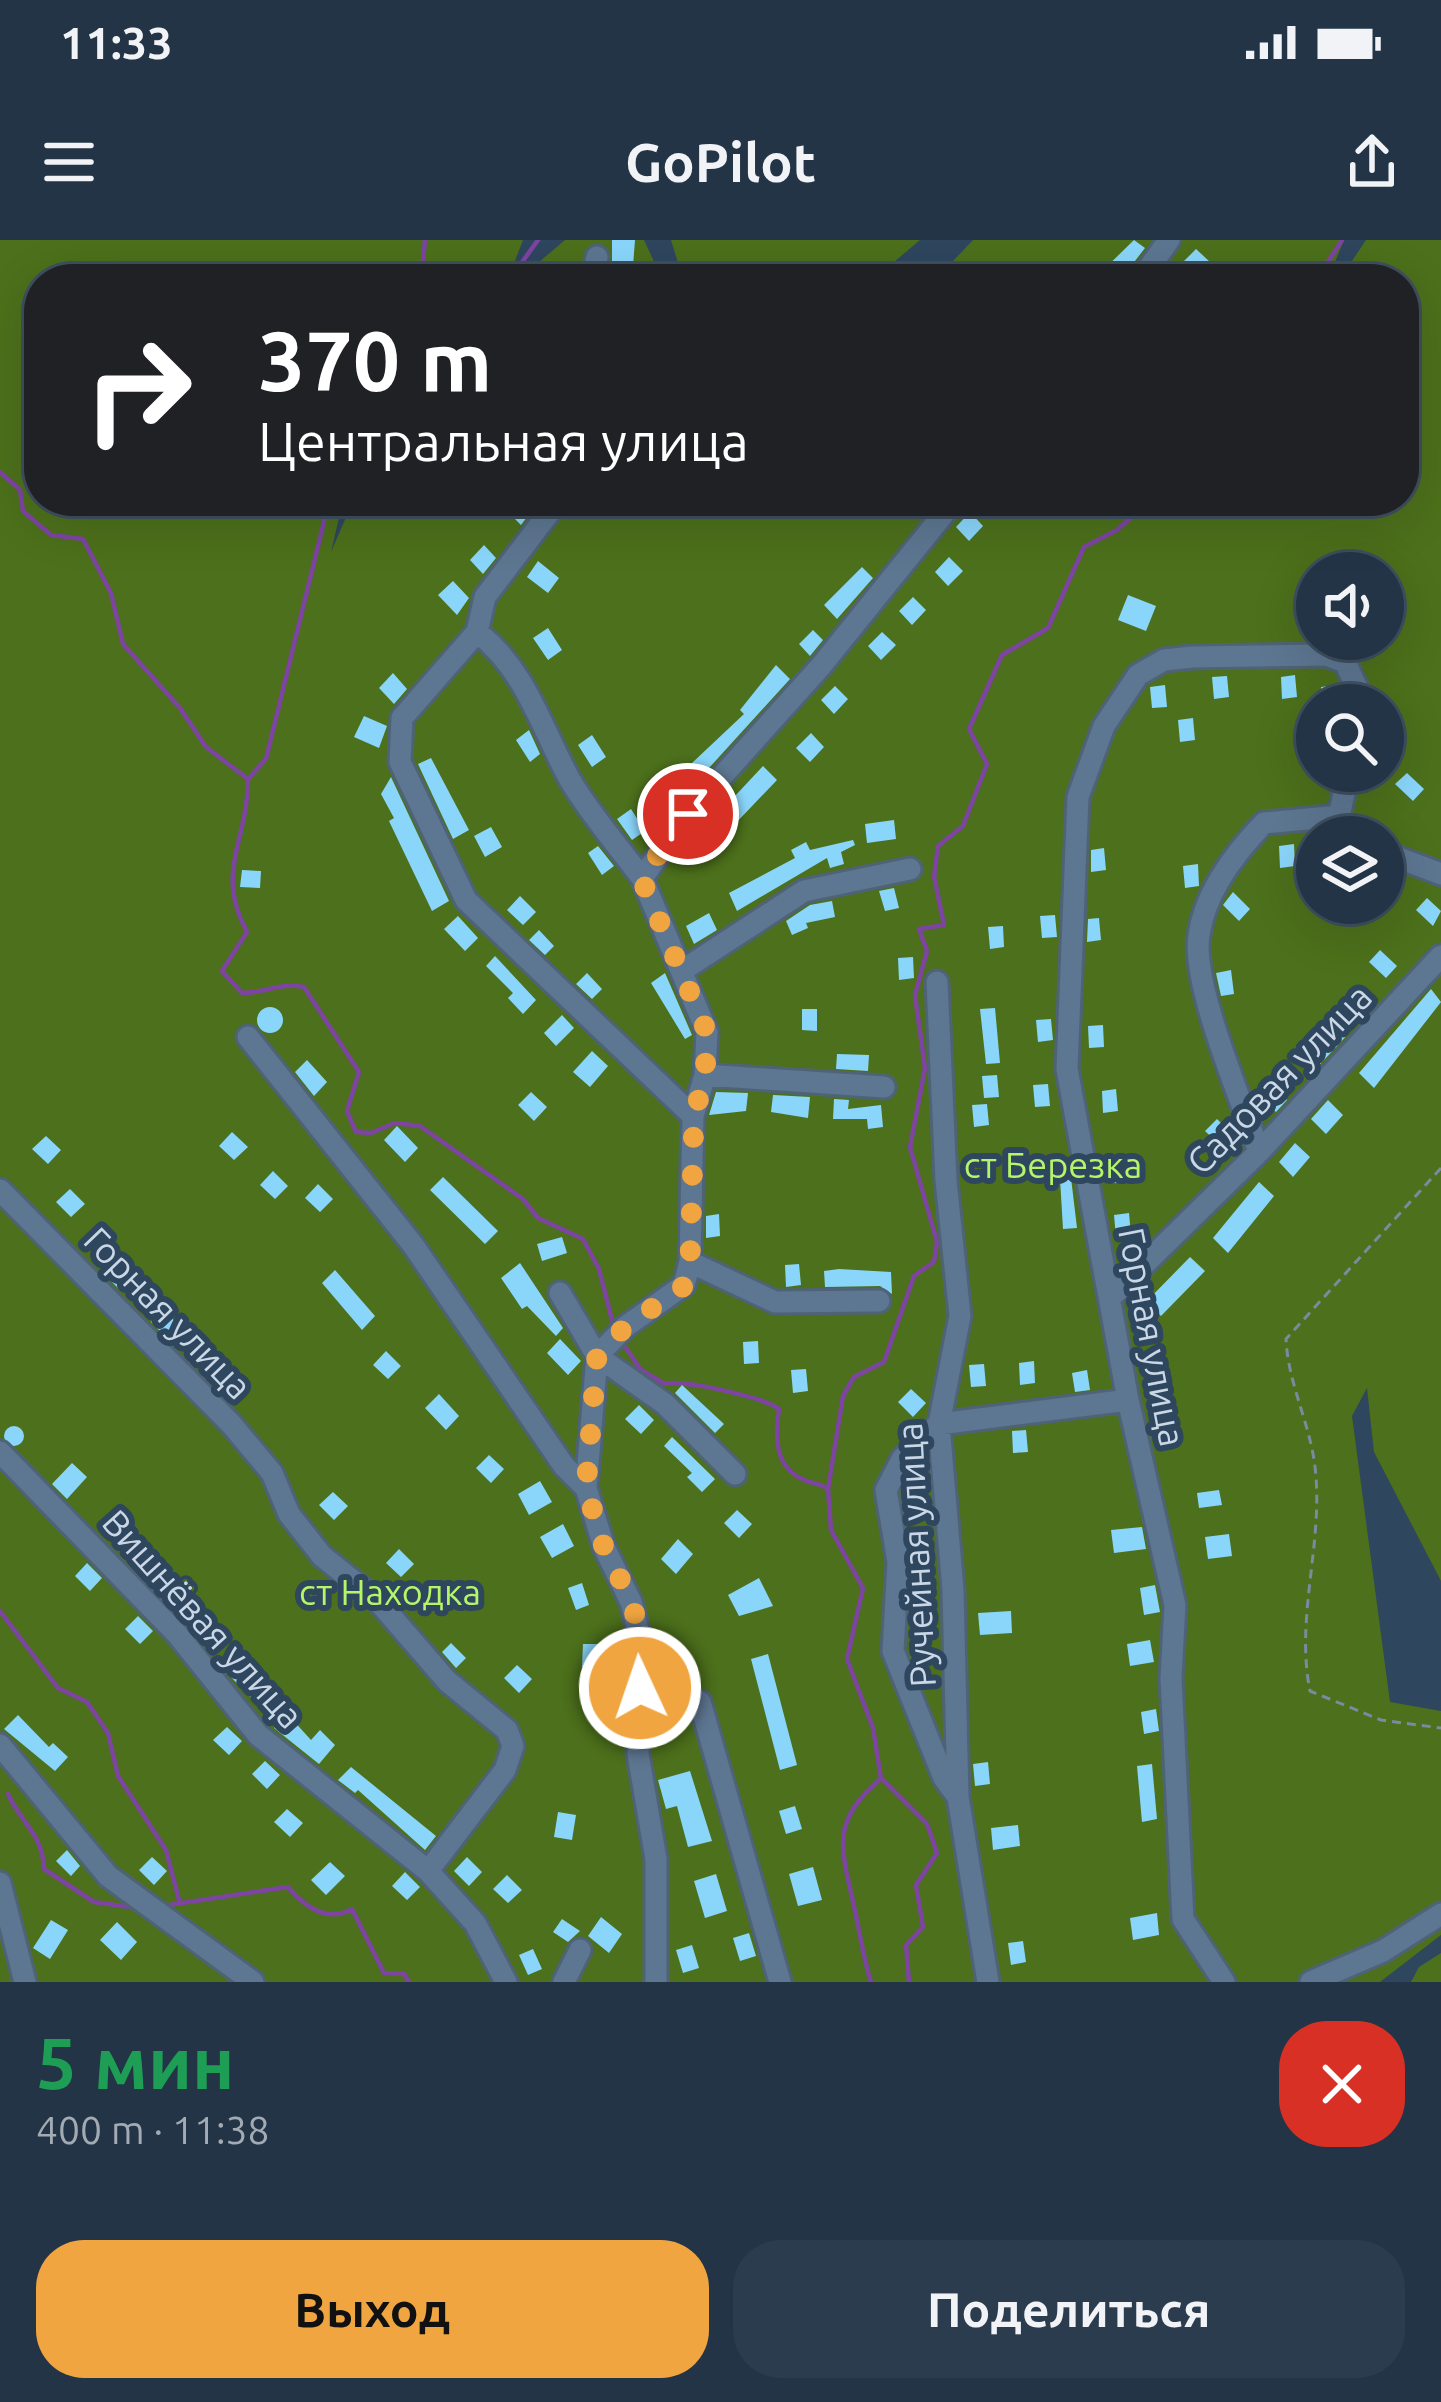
<!DOCTYPE html>
<html lang="ru">
<meta charset="utf-8">
<style>
:root{--surface:#223446;--page:#2a3c4d;--text:#f1f3f6;--muted:#a2aab3;--line:#3f4f5f;--accent:#f1a540}
body{margin:0;font-family:Ubuntu,sans-serif;background:var(--page);color:var(--text);height:100vh;display:flex;flex-direction:column;font-size:45px;white-space:nowrap}
*{box-sizing:border-box;margin:0}
p{font-size:39px;color:var(--muted)}
.icon{flex:none;width:66px;height:66px;fill:none;stroke:currentColor;stroke-width:2;stroke-linecap:round;stroke-linejoin:round}
.map{position:relative;height:1742px;overflow:hidden}
.sheet{display:flex;flex-direction:column;background:var(--surface);flex:1}
.sheet>*{flex:none}
.hud{position:absolute;left:24px;top:24px;width:1395px;height:252px;border-radius:48px;box-shadow:0 12px 48px #0002,0 0 0 3px var(--line);background:#202124;color:#fff;overflow:hidden}
.fabs{position:absolute;left:1296px;top:312px;display:grid;gap:24px}
.fabs a{display:grid;place-items:center;width:108px;height:108px;border-radius:50%;background:var(--surface);box-shadow:0 12px 48px #0002,0 0 0 3px var(--line);font-size:60px}
.pin{position:absolute;display:grid;place-items:center;width:102px;height:102px;color:#fff;margin:-51px;border:6px solid #fff;border-radius:50%;box-shadow:0 3px 12px #0007}
.me{position:absolute;width:132px;margin:-66px;rotate:357deg;stroke-linejoin:round;filter:drop-shadow(0 0 9px #0008)}
.turn{display:flex;align-items:center;gap:42px;height:252px;padding:0 36px;font-size:54px}
.turn .icon{width:156px;height:156px;stroke-width:2.5}
.turn b{display:block;font-size:84px;line-height:102px}
.round{display:grid;place-items:center;flex:none;width:126px;height:126px;border-radius:48px;background:var(--page)}
.summary{display:flex;align-items:center;justify-content:space-between;height:204px;padding:0 36px}
h1{font-size:72px;font-weight:700;line-height:90px;color:#1e9e55}
.primary-button{display:flex;gap:24px;margin-top:auto;padding:24px 36px}
.primary-button a{flex:1;height:138px;border-radius:48px;background:var(--accent);color:#111;font-size:48px;font-weight:700;line-height:138px;text-align:center}
.primary-button a+a{background:var(--page);color:var(--text)}
.status{display:flex;justify-content:space-between;align-items:center;height:84px;padding:0 60px;background:var(--surface);direction:ltr}
.status svg{height:33px;fill:currentColor}
header{display:flex;justify-content:space-between;align-items:center;height:156px;padding:0 36px;background:var(--surface);font-size:54px;font-weight:700}
.map>svg:first-child{display:block}
.green{fill:#4c701b;fill-rule:evenodd}
.lines{fill:none;stroke-linecap:round;stroke-linejoin:round}
.stream{stroke:#7d44a2;stroke-width:4.5}
.building{fill:#8ad6fb}
.minor-casing{stroke:#4f6376;stroke-width:27}
.path{stroke:#788b9f;stroke-width:3;stroke-dasharray:9 6;stroke-linecap:butt}
.minor{stroke:#5d7691;stroke-width:21}
.route{stroke:#f1a540;stroke-width:21;stroke-dasharray:0 37.8}
.labels{text-anchor:middle;stroke-width:12;stroke-linejoin:round;paint-order:stroke}
.street-label{font-size:36px;fill:#c9d7e6;stroke:#2e465e}
.park-label{font-size:36px;fill:#b5f56a;stroke:#2e465e}
</style>
<div class="status"><b>11:33</b><svg viewBox="0 0 49 12"><path d="M0 12V9h3v3zM5 12V6h3v6zM10 12V3h3v9zM15 12V0h3v12zM26 1h20v11H26zM47 4h2v5h-2z"/></svg></div>
<header><svg class="icon" aria-label="menu" viewBox="0 0 24 24"><path d="M4 6h16M4 12h16M4 18h16"/></svg>GoPilot<svg class="icon" aria-label="share" viewBox="0 0 24 24"><path d="M12 15V3M7 8l5-5 5 5M5 13v7h14v-7"/></svg></header>
<div class="map">
<svg width="1441" height="1742" viewBox="0 0 1441 1742">
<rect width="100%" height="100%" fill="#2e465e"/>
<path class="green" d="M0,0H523L508,39H39V261H343L331,312L353,261H1404V39H1340L1366,0H1441V1341L1374,1212L1367,1148L1352,1176L1390,1462L1441,1471V1695L1380,1742H0ZM1317,333H1383V399H1317ZM1317,465H1383V531H1317ZM1317,597H1383V663H1317Z
M565,0H644L662,39H519Z
M671,0H920L874,39H683Z
M973,0H1344L1328,39H936Z
M1441,1713V1742H1411L1419,1727Z"/>
<g class="lines">
<path class="stream" d="M421,39L425,0
M510,39L538,0
M1317,39L1342,0
M0,232L20,250L23,271L51,295L83,299L111,353L123,404L180,468L206,507L248,539
M329,261L266,519L248,539C248,602 214,631 247,692L222,731L242,753C265,753 281,742 304,747L359,832L347,871L356,892L371,893L395,883L420,886L523,959L538,978L583,999L599,1029L614,1088
M626,1108L641,1130L665,1144C681,1139 763,1157 779,1169C775,1195 774,1226 802,1239C811,1244 818,1242 828,1249L831,1290L863,1348L847,1419L873,1488L881,1538L927,1584L937,1613L916,1645L923,1687L906,1705L909,1742
M828,1249L843,1156L854,1137L884,1122L914,1036L934,1022L937,1002L910,907L925,828L915,755L927,711L919,689L944,685L934,636L938,606L963,586L987,524L969,489L1002,415L1048,388L1084,307L1117,290L1150,261
M0,1371L58,1448L87,1462L108,1493L118,1536L166,1610L179,1660
M8,1554C21,1583 43,1594 44,1629L94,1662L137,1668
M169,1665L288,1647C305,1667 327,1683 352,1669L384,1733L404,1734L409,1742
M871,1742C862,1714 859,1686 852,1657C839,1601 834,1580 881,1538"/>
</g>
<path class="building" d="M612,0H635L632,39H612Z
M1134,0L1145,8L1121,39H1094Z
M1196,9L1210,22L1195,37L1182,23Z
M515,261L533,269L521,285L506,270Z
M970,272L983,286L969,301L956,287Z
M484,305L496,318L483,334L470,320Z
M949,317L963,331L948,346L935,332Z
M538,321L559,338L548,353L527,337Z
M862,327L873,338L837,379L824,365Z
M453,341L469,358L457,375L438,355Z
M1128,355L1156,366L1146,391L1118,380Z
M913,357L926,370L912,385L899,371Z
M1384,369L1396,371L1389,408L1383,407Z
M548,388L562,410L548,420L533,398Z
M813,390L823,400L810,416L799,404Z
M882,392L896,405L881,420L868,406Z
M776,425L790,439L678,562L671,554L697,528L692,523L744,474L740,470Z
M393,433L407,449L394,464L379,448Z
M1295,435L1297,457L1282,459L1281,437Z
M1227,436L1229,457L1214,459L1212,437Z
M1165,445L1167,467L1152,468L1150,447Z
M1336,445L1337,465H1323L1321,447Z
M835,446L848,459L834,474L821,460Z
M364,476L387,486L379,508L354,497Z
M1193,478L1195,500L1180,502L1178,480Z
M529,490L540,514L530,522L516,500Z
M811,493L824,507L810,522L796,508Z
M592,495L606,517L592,527L578,505Z
M431,518L469,590L453,599L418,524Z
M763,526L777,540L734,585L721,571Z
M1407,533L1424,549L1413,561L1395,544Z
M391,537L449,661L432,671L389,581L394,578L381,554Z
M631,569L645,591L632,600L617,579Z
M894,580L896,599L867,603L865,584Z
M491,587L502,607L485,617L474,596Z
M853,600L855,605L841,612L844,624L830,628L827,618L737,671L729,653L795,618L791,610L806,602L810,610Z
M1294,604L1295,626L1280,628L1279,606Z
M598,606L614,626L602,635L588,613Z
M1104,608L1106,630L1091,632V610Z
M1198,624L1199,646L1185,648L1183,626Z
M242,630L261,631L260,648L240,647Z
M894,648L899,668L885,671L879,651Z
M1233,652L1250,669L1239,681L1223,665Z
M520,656L536,672L523,685L507,670Z
M1427,658L1441,671L1433,686L1416,670Z
M832,661L835,677L806,683L808,688L792,695L786,681L810,665Z
M709,673L717,690L694,704L686,686Z
M1055,675L1057,697L1042,698L1040,676Z
M458,676L478,698L465,711L444,689Z
M1099,678L1101,700L1087,702L1088,679Z
M1003,686L1004,707L990,709L988,687Z
M539,690L554,706L545,715L529,700Z
M1380,710L1397,726L1386,738L1369,722Z
M495,716L536,760L523,774L508,758L513,753L486,726Z
M913,717L914,738L899,740L898,718Z
M1231,730L1234,754L1221,756L1216,733Z
M587,733L602,749L592,759L576,744Z
M665,733L692,795L685,799L651,743Z
M1359,746L1376,763L1365,774L1348,758Z
M1431,749L1441,762L1374,848L1359,833Z
M257 780a13 13 0 1 1 26 0a13 13 0 1 1-26 0Z
M995,768L1000,823L986,824L980,769Z
M802,769H817V791L802,790Z
M562,775L574,788L556,806L544,793Z
M1333,776L1350,792L1312,833L1297,817Z
M1051,779L1053,800L1038,802L1036,780Z
M1103,785L1104,807L1089,808L1088,786Z
M592,811L608,826L590,847L573,832Z
M837,814L869,815L868,831L836,829Z
M307,820L327,842L314,856L295,832Z
M997,835L999,857L984,858L982,836Z
M1048,844L1050,866L1035,867L1033,845Z
M1272,845L1287,860L1276,872L1261,857Z
M1116,849L1118,871L1103,873L1102,851Z
M531,852L547,867L534,881L518,865Z
M716,852L748,853L746,871L709,875Z
M773,855L810,857L808,878L771,872Z
M834,859L849,860L848,869L881,865L883,887L868,889L867,879H833Z
M1328,860L1343,875L1326,894L1311,879Z
M987,864L989,885L974,887L972,865Z
M1217,879L1234,896L1222,907L1205,891Z
M397,886L418,908L405,922L384,900Z
M232,892L248,907L234,920L219,906Z
M46,896L61,910L48,924L32,909Z
M1295,903L1310,917L1293,937L1279,922Z
M1120,920L1122,942L1107,944L1105,922Z
M1069,921L1077,988L1063,989L1059,922Z
M273,931L288,946L275,959L260,945Z
M443,937L498,991L485,1004L430,950Z
M1259,942L1274,956L1228,1013L1213,998Z
M318,944L333,959L320,972L305,958Z
M70,949L85,964L71,977L56,962Z
M1129,973L1131,995L1116,997L1114,975Z
M719,974L720,996L706,998V976Z
M562,997L567,1013L542,1021L537,1004Z
M1190,1017L1205,1031L1161,1076L1146,1062Z
M118,1021L133,1036L119,1049L104,1034Z
M520,1023L563,1088L556,1096L527,1066L522,1069L501,1038Z
M799,1024L801,1045L786,1047L785,1025Z
M839,1029L891,1032L892,1054L880,1046L825,1047L824,1031Z
M335,1030L375,1076L362,1090L322,1043Z
M163,1070L178,1084L166,1097L151,1082Z
M560,1099L581,1121L568,1135L547,1113Z
M758,1101L759,1123L744,1124L743,1102Z
M386,1111L401,1126L388,1139L373,1125Z
M1034,1121L1035,1143L1020,1145L1019,1123Z
M984,1124L986,1146L971,1147L969,1125Z
M806,1129L808,1151L793,1153L791,1130Z
M1087,1130L1090,1150L1075,1152L1072,1133Z
M1169,1132L1172,1154L1157,1157L1154,1135Z
M682,1145L724,1184L715,1193L675,1153Z
M911,1149L926,1163L913,1177L898,1162Z
M439,1154L459,1176L446,1190L425,1168Z
M639,1165L654,1180L641,1194L625,1179Z
M1175,1184L1178,1206L1163,1209L1160,1187Z
M4 1196a10 10 0 1 1 20 0a10 10 0 1 1-20 0Z
M1026,1190L1028,1212L1013,1213L1012,1191Z
M672,1197L715,1239L702,1252L687,1237L692,1233L664,1206Z
M489,1215L504,1229L491,1243L476,1228Z
M72,1223L87,1237L67,1259L52,1244Z
M923,1223L929,1246L918,1251L911,1234Z
M540,1241L552,1262L529,1275L518,1254Z
M1219,1250L1222,1265L1199,1268L1197,1253Z
M333,1252L348,1266L334,1280L319,1265Z
M737,1270L752,1284L739,1298L724,1283Z
M114,1274L129,1288L116,1302L101,1287Z
M563,1284L574,1306L552,1318L540,1297Z
M1142,1287L1146,1309L1114,1313L1111,1290Z
M1229,1294L1232,1316L1208,1319L1205,1297Z
M678,1299L693,1314L676,1334L661,1319Z
M136,1307L174,1349L164,1359L125,1319Z
M399,1309L414,1324L401,1337L386,1323Z
M87,1323L102,1338L90,1351L75,1336Z
M759,1338L773,1366L739,1376L728,1355Z
M582,1343L589,1365L576,1370L568,1348Z
M1155,1345L1160,1372L1144,1375L1140,1348Z
M1011,1371L1012,1393L980,1395L978,1373Z
M138,1376L153,1391L140,1404L125,1389Z
M211,1386L226,1400L213,1414L199,1398Z
M1150,1400L1154,1422L1130,1426L1127,1404Z
M451,1403L466,1418L456,1428L442,1412Z
M583,1404H598V1427H582Z
M768,1414L797,1525L780,1530L751,1419Z
M239,1421L311,1500L320,1490L335,1505L319,1524L274,1488L277,1484L227,1433Z
M517,1425L532,1439L519,1453L504,1438Z
M1156,1469L1159,1491L1144,1494L1141,1472Z
M18,1475L49,1507L53,1503L68,1517L55,1531L4,1489Z
M227,1487L242,1501L229,1515L213,1500Z
M265,1521L280,1535L267,1549L252,1534Z
M988,1522L990,1544L975,1546L973,1524Z
M1152,1524L1157,1579L1142,1582L1137,1526Z
M351,1527L436,1596L425,1610L358,1550L355,1553L338,1540Z
M690,1531L712,1601L688,1607L677,1566L666,1569L658,1540Z
M795,1566L802,1589L786,1594L779,1571Z
M287,1569L303,1583L290,1597L274,1582Z
M558,1572L576,1575L572,1600L554,1597Z
M1018,1585L1020,1606L993,1610L991,1588Z
M67,1610L80,1626L71,1636L56,1621Z
M152,1617L167,1631L154,1645L139,1630Z
M467,1617L482,1632L469,1646L454,1631Z
M330,1622L345,1636L326,1655L311,1640Z
M813,1627L822,1660L798,1666L789,1634Z
M405,1632L420,1647L407,1660L392,1646Z
M716,1634L727,1671L705,1678L694,1641Z
M507,1635L522,1650L508,1663L493,1649Z
M1157,1673L1159,1695L1133,1700L1130,1678Z
M601,1677L622,1694L609,1713L588,1696Z
M562,1679L580,1691L568,1702L553,1692Z
M51,1680L68,1690L50,1719L33,1708Z
M117,1682L137,1702L121,1720L100,1700Z
M749,1693L756,1716L740,1721L733,1698Z
M1023,1701L1026,1722L1011,1725L1008,1703Z
M692,1705L699,1728L683,1733L676,1710Z
M533,1709L542,1729L528,1735L519,1715Z"/>
<g class="lines">
<g class="minor-casing">
<path id="minor" d="M593,39L597,17
M1141,39L1169,0
M558,261L485,357L477,392L402,478L400,522L466,660L693,876
M477,392C526,430 541,487 570,540C590,574 618,606 642,638
M1339,576L1349,531
M1383,612L1441,634
M683,730L804,651L910,629
M937,742L946,940L960,1076L939,1184L953,1350L958,1557L988,1742
M248,797L413,1005L564,1226L586,1248
M705,835L884,847
M1259,912C1242,861 1191,744 1199,695C1205,652 1234,614 1264,583L1339,576L1354,597
M0,950L232,1185L272,1233L289,1274L322,1316L378,1361L447,1441L507,1490L513,1506L505,1530L428,1631
M690,1022L775,1062L879,1061
M560,1053L597,1116L665,1164L735,1234
M1112,1056L1259,912L1441,716
M0,1212L177,1394L258,1495L428,1631L475,1683L506,1742
M700,1462L780,1742
M0,1505L108,1636L253,1742
M958,1557L944,1538L893,1411L898,1322L886,1250L902,1219L939,1184L1128,1160
M0,1643L25,1742
M564,1742L580,1710
M656,1742V1619L638,1514L643,1410L631,1362L604,1307L586,1248L597,1116L625,1087L684,1045L690,1022L693,876L705,835L707,792L642,638L688,574L821,426L954,261
M1224,1742L1183,1679L1171,1438L1175,1365L1128,1160L1067,829L1078,557L1104,486L1138,435L1164,420L1192,417L1326,415L1345,422L1357,448V465
M1311,1742L1383,1711L1441,1674"/>
</g>
<path class="path" d="M1441,928L1286,1099C1288,1144 1310,1183 1315,1227C1324,1302 1295,1376 1310,1451L1381,1480L1441,1488"/>
<use href="#minor" class="minor"/>
</g>
<g class="lines">
<path class="route" d="M640,1448L643,1410L632,1362L604,1307L586,1248L597,1116L625,1087L684,1046L690,1022L694,876L705,836L707,792L641,638L688,574"/>
</g>
<g class="labels">
<g class="street-label">
<text transform="translate(1279 839) rotate(-46)" y="13">Садовая улица</text>
<text transform="translate(168 1073) rotate(46)" y="13">Горная улица</text>
<text transform="translate(1152 1097) rotate(79)" y="13">Горная улица</text>
<text transform="translate(916 1315) rotate(-93)" y="13">Ручейная улица</text>
<text transform="translate(203 1379) rotate(48)" y="13">Вишнёвая улица</text>
</g>
<g class="park-label">
<text x="1053" y="938">ст Березка</text>
<text x="390" y="1365">ст Находка</text>
</g>
</g>
</svg>
<div class="fabs">
<a><svg class="icon" aria-label="sound" viewBox="0 0 24 24"><path d="M4 9h4l5-4v14l-5-4H4zM17 9q2 3 0 6"/></svg></a>
<a><svg class="icon" aria-label="search" viewBox="0 0 24 24"><circle cx="10" cy="10" r="6"/><path d="M15 15l6 6"/></svg></a>
<a><svg class="icon" aria-label="layers" viewBox="0 0 24 24"><path d="M12 4l9 5-9 5-9-5zM3 14l9 5 9-5"/></svg></a>
</div>
<div class="pin" style="left:688px;top:574px;background:#d93025"><svg class="icon" aria-label="arrive" viewBox="0 0 24 24"><path d="M6 21V4h12l-3 4 3 4H6"/></svg></div>
<svg class="me" style="left:640px;top:1448px" viewBox="-20 -20 40 40"><circle r="17" fill="#f1a540" stroke="#fff" stroke-width="3"/><path d="M0-11L8 9 0 5-8 9z" fill="#fff"/></svg>
<div class="hud">
<div class="turn"><svg class="icon" aria-label="right" viewBox="0 0 24 24"><path d="M7 20v-9h11M14 6l5 5-5 5"/></svg><div><b>370 m</b>Центральная улица</div></div>
</div>
</div>
<section class="sheet">
<div class="summary"><div><h1>5 мин</h1><p>400 m · 11:38</p></div><a class="round" style="background:#d93025;color:#fff"><svg class="icon" aria-label="close" viewBox="0 0 24 24"><path d="M6 6l12 12M18 6L6 18"/></svg></a></div>
<div class="primary-button"><a>Выход</a><a>Поделиться</a></div>
</section>
